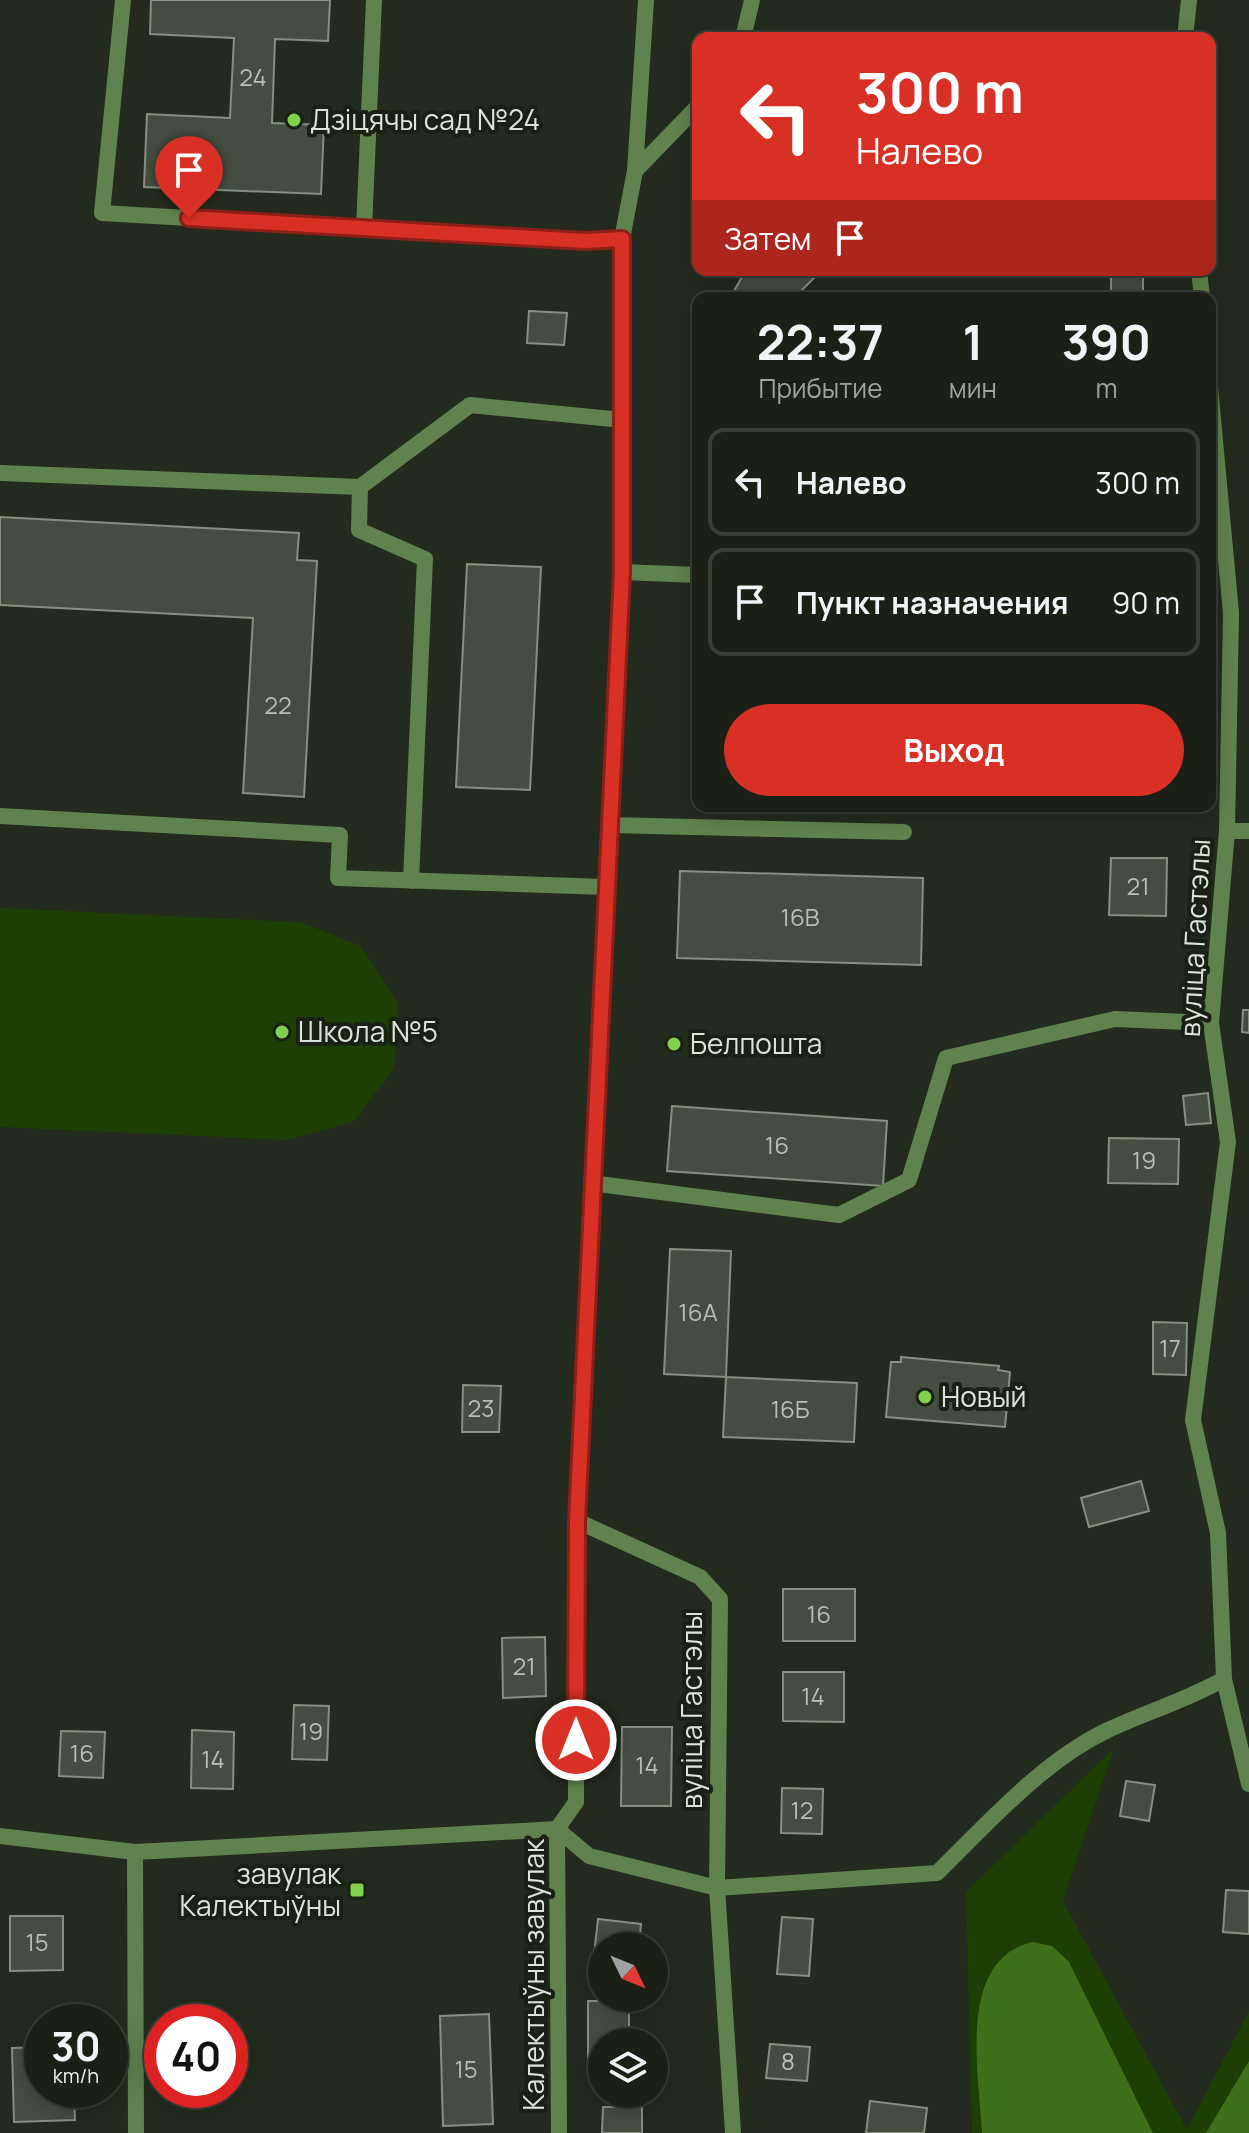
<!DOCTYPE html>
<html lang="ru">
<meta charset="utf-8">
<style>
:root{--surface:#1a2016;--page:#272d23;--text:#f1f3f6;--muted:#9fa3a1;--line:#383e35;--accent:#d93025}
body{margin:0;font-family:Manrope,sans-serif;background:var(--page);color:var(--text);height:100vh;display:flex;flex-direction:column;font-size:30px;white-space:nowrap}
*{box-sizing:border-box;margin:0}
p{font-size:26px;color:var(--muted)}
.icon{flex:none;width:44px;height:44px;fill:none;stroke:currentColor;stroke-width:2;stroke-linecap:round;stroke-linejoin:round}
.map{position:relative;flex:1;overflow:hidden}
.sheet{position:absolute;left:692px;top:292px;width:524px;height:520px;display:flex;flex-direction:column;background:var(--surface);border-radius:16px;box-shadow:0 4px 20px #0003,0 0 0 2px var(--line)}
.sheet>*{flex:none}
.hud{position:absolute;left:692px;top:32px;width:524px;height:244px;border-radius:16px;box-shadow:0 4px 20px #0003,0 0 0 2px var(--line);background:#d93025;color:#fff;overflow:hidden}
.needle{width:52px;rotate:133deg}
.fabs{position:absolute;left:588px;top:1932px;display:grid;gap:16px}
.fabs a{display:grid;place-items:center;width:80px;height:80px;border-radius:50%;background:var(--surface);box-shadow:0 4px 20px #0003,0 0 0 2px var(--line);font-size:40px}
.speed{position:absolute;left:24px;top:2004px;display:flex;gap:16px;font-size:40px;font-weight:700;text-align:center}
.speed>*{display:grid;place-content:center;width:104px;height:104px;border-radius:50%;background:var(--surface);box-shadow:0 4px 20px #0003,0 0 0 2px var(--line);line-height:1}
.speed small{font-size:20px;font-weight:400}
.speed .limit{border:12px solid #d22;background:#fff;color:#111}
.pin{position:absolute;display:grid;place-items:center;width:68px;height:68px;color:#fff;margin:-82px -34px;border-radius:50% 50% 50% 0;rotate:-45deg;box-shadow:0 0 8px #0007}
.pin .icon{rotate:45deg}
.me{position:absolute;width:88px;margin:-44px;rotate:0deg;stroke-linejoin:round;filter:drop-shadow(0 0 6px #0008)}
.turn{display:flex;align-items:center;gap:28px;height:168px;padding:0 32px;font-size:36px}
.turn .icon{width:104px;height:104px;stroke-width:2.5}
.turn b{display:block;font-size:56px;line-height:68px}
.then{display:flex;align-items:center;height:76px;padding:0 32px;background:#0003;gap:16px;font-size:30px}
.eta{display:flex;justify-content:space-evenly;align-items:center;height:136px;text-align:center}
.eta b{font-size:48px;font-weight:700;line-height:56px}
.action{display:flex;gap:16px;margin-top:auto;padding:16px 32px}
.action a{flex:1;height:92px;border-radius:48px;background:var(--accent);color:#fff;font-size:32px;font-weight:700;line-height:92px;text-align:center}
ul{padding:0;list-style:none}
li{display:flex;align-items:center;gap:24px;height:108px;margin:0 16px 12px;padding:0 16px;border:4px solid var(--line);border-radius:16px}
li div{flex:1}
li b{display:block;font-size:30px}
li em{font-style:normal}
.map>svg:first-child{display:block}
.green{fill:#1d3e04}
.forest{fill:#3d7019}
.building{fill:#444d3f;stroke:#869080;stroke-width:2}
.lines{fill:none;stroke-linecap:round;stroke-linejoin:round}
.service{stroke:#60824e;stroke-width:16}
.minor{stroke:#60824e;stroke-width:16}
.tertiary{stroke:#60824e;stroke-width:16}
.route-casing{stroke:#8d1f18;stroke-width:20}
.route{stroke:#d93025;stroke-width:14}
.poi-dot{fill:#81d050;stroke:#192114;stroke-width:3}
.labels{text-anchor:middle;stroke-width:8;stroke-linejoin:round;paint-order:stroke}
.number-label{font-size:24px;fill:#b7beb3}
.poi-label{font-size:28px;fill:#dde3da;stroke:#192114;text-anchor:start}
.street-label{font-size:28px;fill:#dde3da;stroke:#192114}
</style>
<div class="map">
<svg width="1249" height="2133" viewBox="0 0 1249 2133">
<rect width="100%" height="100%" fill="#222b1e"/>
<path class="green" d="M0,908L299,922L361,946L398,1002L394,1069L353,1122L288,1140L0,1127Z
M1114,1748L1063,1901L1187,2130L1249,2011V2133H972L966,1892Z"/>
<path class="forest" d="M1033,1942L1052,1946L1069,1962L1153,2133H982C979,2073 956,1959 1033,1942Z
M1249,2061V2133H1206Z"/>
<path class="building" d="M151,0H330L328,41L275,39L272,123L324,125L321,194L144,187L147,114L230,118L234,38L150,34Z
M746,270H822L794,298H730Z
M1111,270H1143V294L1111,293Z
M529,311L567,313L564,345L527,343Z
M0,517L299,533L297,560L317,561L304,797L243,793L253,618L0,605Z
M467,564L541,567L530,790L456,787Z
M695,616H698V697L692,696Z
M1111,858H1167L1166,916L1109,915Z
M680,871L923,878L921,965L677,958Z
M1243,1010H1249V1033L1242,1032Z
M1208,1093L1211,1123L1186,1125L1183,1096Z
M672,1106L887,1121L883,1186L667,1171Z
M1109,1138L1179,1139L1178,1184L1108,1183Z
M670,1249L731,1251L726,1377L664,1374Z
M1153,1322L1187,1323L1186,1375L1153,1374Z
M901,1357L999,1366L998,1370L1010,1372L1005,1427L886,1417L891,1362H901Z
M726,1377L857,1383L854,1442L723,1437Z
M463,1385L501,1386L499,1432H462Z
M1141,1481L1149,1511L1089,1527L1081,1498Z
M783,1589H855V1641H783Z
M545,1637L546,1696L503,1698L502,1638Z
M783,1672H844V1722L783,1721Z
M294,1705L329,1706L327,1760L292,1759Z
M622,1727H672L671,1806H621Z
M192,1730L234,1732L233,1789L191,1788Z
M61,1731L105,1732L103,1778L59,1776Z
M1126,1781L1155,1785L1149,1821L1120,1816Z
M782,1788L823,1789L822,1834L781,1833Z
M1226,1890L1249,1891V1934L1223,1932Z
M10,1916H63V1970L10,1971Z
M782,1917L813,1919L809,1976L777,1974Z
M598,1919L641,1924L639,1946H602V1973L592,1972Z
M588,2001H629V2042H602V2059H588Z
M489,2014L493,2124L443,2126L440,2016Z
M770,2044L810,2047L807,2081L766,2078Z
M42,2047V2090H74L75,2120L14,2122L12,2048Z
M870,2101L927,2108L924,2133H866Z
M603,2107H642V2133H602Z"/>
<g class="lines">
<path class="service" d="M123,0L102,213L585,241L622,239
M743,38L752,0
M635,171L698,106
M364,228L374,0
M0,473L360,487
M622,572L698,575
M0,816L340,835L338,878L606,887
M609,825L904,832
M1227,831H1249
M411,881L425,559L359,530L360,487L470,405L622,420
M591,1183L839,1215L909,1180L946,1058L1115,1019L1211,1023"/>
<path class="minor" d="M1185,38L1189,0
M1199,270L1202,298
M1210,387L1231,613L1227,831L1211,1023L1228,1142L1193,1420L1218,1533L1224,1679L1249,1784
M577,1521L700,1577L720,1599L717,1888L733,2133
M557,1829L589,1856L717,1888L937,1873C987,1824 1043,1761 1106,1731C1146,1712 1185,1701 1224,1679
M557,1829L559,2133
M0,1836L135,1852"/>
<path class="tertiary" d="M136,2133L135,1852L557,1829L576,1802L577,1521L622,572V239L635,171L646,0"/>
</g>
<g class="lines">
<g class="route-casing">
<path id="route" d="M189,218L585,241L622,239V572L577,1521L576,1740"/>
</g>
<use href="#route" class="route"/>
</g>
<g class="poi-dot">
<circle cx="294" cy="120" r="8"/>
<circle cx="282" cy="1032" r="8"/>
<circle cx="674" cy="1044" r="8"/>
<circle cx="925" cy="1397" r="8"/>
<rect x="349" y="1882" width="16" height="16" rx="4"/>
</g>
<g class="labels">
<g class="number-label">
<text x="253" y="86">24</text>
<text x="278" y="714">22</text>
<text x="1138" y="895">21</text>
<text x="800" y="926">16В</text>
<text x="777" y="1154">16</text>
<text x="1144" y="1169">19</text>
<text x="698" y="1321">16А</text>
<text x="1170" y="1357">17</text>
<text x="481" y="1417">23</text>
<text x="790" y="1418">16Б</text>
<text x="819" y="1623">16</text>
<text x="524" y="1675">21</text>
<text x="813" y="1705">14</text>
<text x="311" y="1740">19</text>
<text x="82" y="1762">16</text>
<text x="213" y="1768">14</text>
<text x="647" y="1774">14</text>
<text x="802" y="1819">12</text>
<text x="37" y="1951">15</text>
<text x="788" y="2070">8</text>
<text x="466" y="2078">15</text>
</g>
<g class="poi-label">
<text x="310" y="130">Дзіцячы сад №24</text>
<text x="298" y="1042">Школа №5</text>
<text x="690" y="1054">Белпошта</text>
<text x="941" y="1407">Новый</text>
<text x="341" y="1884" text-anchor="end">завулак<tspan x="341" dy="32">Калектыўны</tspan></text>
</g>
<g class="street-label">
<text transform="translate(1195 938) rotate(-87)" y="10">вуліца Гастэлы</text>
<text transform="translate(692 1710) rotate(-90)" y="10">вуліца Гастэлы</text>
<text transform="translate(534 1975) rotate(-90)" y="10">Калектыўны завулак</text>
</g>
</g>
</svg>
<div class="fabs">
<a><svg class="needle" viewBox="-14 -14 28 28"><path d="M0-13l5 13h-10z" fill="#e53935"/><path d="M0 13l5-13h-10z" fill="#9fa3a1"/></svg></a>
<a><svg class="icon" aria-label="layers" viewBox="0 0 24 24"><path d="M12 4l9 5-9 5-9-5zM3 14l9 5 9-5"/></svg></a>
</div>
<div class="speed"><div>30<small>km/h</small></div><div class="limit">40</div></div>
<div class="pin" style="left:189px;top:218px;background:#d93025"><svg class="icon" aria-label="arrive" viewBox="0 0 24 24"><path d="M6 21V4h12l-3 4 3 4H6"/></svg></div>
<svg class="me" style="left:576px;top:1740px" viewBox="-20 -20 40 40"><circle r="17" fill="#d93025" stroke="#fff" stroke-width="3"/><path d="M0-11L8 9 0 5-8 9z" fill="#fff"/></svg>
<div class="hud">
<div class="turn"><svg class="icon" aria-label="left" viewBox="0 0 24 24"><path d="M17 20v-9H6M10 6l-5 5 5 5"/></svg><div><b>300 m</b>Налево</div></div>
<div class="then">Затем<svg class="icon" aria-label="arrive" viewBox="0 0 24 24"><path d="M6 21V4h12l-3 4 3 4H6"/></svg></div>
</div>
<section class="sheet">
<div class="eta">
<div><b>22:37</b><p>Прибытие</p></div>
<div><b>1</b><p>мин</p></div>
<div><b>390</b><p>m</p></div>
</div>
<ul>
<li><svg class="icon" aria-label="left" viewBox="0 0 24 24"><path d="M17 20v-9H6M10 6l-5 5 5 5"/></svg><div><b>Налево</b></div><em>300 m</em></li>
<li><svg class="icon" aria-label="arrive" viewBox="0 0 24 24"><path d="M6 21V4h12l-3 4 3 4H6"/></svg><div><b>Пункт назначения</b></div><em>90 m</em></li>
</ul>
<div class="action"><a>Выход</a></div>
</section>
</div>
